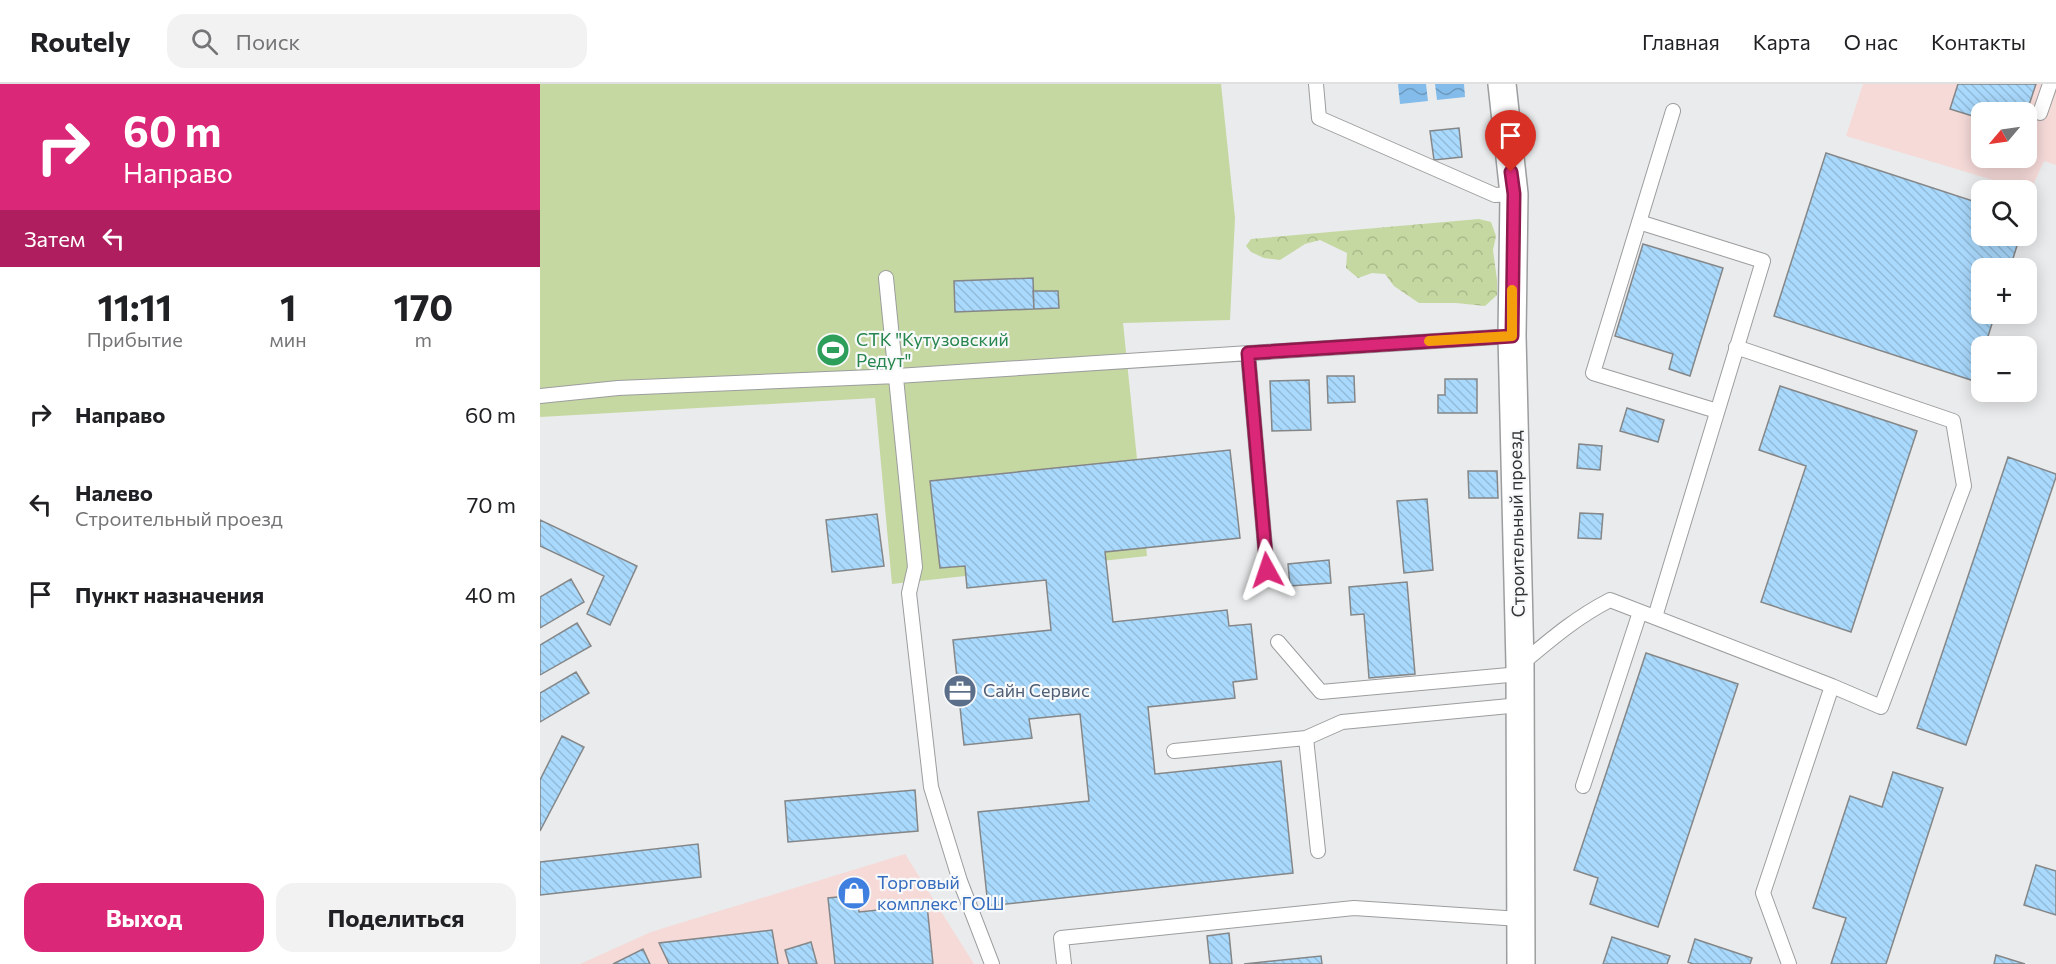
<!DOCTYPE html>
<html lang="ru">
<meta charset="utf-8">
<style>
:root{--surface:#fff;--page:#f2f2f2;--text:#202124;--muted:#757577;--line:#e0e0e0;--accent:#db2777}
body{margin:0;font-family:Commissioner,sans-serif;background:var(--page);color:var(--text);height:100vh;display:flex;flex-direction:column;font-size:22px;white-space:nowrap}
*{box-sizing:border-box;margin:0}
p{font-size:20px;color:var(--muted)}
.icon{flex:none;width:33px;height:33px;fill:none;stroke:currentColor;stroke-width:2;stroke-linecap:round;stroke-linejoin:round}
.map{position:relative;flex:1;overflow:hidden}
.side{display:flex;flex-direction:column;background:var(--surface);width:540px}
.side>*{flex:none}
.top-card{background:#db2777;color:#fff;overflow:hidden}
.needle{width:39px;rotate:241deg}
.buttons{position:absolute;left:1431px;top:18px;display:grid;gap:12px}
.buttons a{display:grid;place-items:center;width:66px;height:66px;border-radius:12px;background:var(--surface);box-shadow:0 3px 15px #0003;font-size:30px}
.pin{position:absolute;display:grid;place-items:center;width:51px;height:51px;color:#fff;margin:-62px -26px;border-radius:50% 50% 50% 0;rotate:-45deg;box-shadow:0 0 6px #0007}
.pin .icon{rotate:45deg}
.me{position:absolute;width:66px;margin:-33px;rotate:355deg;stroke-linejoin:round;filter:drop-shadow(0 0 4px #0008)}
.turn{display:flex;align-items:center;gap:21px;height:126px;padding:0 24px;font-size:27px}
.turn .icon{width:78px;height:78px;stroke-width:2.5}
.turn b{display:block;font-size:42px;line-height:51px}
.then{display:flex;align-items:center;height:57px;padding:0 24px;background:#0003;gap:12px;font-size:22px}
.eta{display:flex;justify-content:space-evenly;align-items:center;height:102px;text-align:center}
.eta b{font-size:36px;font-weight:700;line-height:42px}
.action{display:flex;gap:12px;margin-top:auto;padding:12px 24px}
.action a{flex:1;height:69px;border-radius:18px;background:var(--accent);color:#fff;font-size:24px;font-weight:700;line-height:69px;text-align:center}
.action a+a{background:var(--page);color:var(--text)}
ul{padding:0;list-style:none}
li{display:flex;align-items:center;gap:18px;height:90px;padding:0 24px}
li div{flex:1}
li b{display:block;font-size:22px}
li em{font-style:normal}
header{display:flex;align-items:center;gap:36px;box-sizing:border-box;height:84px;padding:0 30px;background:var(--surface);border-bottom:2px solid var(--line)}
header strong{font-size:28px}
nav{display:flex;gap:33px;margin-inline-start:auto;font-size:21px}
.search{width:420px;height:54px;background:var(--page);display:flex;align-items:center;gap:15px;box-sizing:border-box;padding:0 21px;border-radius:18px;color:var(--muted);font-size:22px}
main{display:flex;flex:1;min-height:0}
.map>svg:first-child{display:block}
.commercial{fill:#f5dad8;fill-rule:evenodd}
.forest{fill:url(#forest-crowns)}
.pitch{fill:#c5d8a1}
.water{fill:url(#water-waves)}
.building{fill:url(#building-back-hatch);stroke:#858687;stroke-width:1.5}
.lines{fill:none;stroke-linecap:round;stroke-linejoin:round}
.service-casing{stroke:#9c9d9e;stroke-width:16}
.minor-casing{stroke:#9c9d9e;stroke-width:30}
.service{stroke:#fff;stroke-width:14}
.minor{stroke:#fff;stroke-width:27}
.route-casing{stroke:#8e194d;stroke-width:15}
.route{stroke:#db2777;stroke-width:10}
.slow{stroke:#f59e0b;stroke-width:10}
.labels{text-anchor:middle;stroke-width:4.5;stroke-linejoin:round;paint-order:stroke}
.leisure-label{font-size:18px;fill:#27864d;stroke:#f8f9fa;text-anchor:start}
.street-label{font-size:18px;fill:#333434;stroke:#f8f9fa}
.service-label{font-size:18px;fill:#4e5e75;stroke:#f8f9fa;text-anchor:start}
.shop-label{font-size:18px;fill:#366cbe;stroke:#f8f9fa;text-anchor:start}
</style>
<header>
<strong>Routely</strong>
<div class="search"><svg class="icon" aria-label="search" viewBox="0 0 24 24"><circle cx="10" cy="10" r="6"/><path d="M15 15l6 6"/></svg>Поиск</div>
<nav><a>Главная</a><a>Карта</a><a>О нас</a><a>Контакты</a></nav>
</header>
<main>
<section class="side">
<div class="top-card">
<div class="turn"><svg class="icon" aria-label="right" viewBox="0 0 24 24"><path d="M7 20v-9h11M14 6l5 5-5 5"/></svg><div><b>60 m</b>Направо</div></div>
<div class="then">Затем<svg class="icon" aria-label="left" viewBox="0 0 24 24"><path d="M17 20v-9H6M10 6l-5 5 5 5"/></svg></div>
</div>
<div class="eta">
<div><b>11:11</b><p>Прибытие</p></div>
<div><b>1</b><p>мин</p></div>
<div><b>170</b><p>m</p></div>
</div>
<ul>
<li><svg class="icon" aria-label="right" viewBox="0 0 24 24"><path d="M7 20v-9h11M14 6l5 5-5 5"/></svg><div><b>Направо</b></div><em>60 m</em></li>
<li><svg class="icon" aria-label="left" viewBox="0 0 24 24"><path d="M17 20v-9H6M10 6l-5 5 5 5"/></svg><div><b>Налево</b><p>Строительный проезд</p></div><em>70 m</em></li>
<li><svg class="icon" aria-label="arrive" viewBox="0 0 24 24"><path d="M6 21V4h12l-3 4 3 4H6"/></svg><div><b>Пункт назначения</b></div><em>40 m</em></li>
</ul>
<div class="action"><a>Выход</a><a>Поделиться</a></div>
</section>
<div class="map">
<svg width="1516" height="880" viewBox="0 0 1516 880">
<defs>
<pattern id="forest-crowns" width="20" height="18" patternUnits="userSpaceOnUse" patternTransform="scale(1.5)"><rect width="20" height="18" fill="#c5d8a1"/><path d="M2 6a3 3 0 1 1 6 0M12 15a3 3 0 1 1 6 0" fill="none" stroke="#aaba8b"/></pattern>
<pattern id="water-waves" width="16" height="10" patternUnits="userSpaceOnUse" patternTransform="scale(1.5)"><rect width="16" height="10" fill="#83bcea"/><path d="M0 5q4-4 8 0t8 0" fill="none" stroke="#6c9abe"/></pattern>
<pattern id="building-back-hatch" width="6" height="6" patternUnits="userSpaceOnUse" patternTransform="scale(1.5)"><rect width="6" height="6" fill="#a9d9fd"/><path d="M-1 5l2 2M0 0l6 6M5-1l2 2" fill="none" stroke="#92bbd9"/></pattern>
</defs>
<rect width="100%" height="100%" fill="#eaebec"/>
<path class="commercial" d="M1323,0H1516V81L1504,77L1490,107L1306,52ZM1442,28H1486V74H1442Z
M365,770L434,880H40L111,848Z"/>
<path class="forest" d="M939,135L951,138L956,152L953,166L957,196V211L945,222L916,219H879L854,202L845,190L832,189L818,194L806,184L807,169L780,156L765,160L740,176L724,174L711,168L706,162L711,155Z"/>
<path class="pitch" d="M0,0H681L695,134L690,236L583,239L607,472L352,500L335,314L0,333Z"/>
<path class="water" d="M858,0H886L888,17L860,20Z
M895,0H924L925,13L897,16Z"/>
<path class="building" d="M1418,0H1496L1486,30V28H1442V35L1410,25Z
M919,44L922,73L894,76L890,47Z
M1286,69L1442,120V152H1480L1470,184H1442V230H1455L1445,262H1442V272L1434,297L1234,232Z
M1103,160L1183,184L1150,292L1129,285L1133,270L1075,252Z
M493,194L494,225L415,228L414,197Z
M493,207H518L519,224L494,225Z
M787,292H814L815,318L788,319Z
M905,295H937V329H898V311H905Z
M769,296L771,346L732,347L730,297Z
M1240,302L1377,347L1311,548L1221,518L1266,382L1219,366Z
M1087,324L1124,336L1118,358L1080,347Z
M1039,360L1062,362L1060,386L1037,384Z
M690,366L700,454L565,468L573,538L687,526L689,542L711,540L717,595L693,598L695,614L608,623L615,690L741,677L753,789L448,822L438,728L549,717L540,630L489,635L492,654L424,661L413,556L511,546L506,496L427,504L425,482L400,484L390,397Z
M1468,373L1516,390V393L1426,661L1377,644Z
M928,387H957L958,414H929Z
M887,415L893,486L864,489L857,417Z
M1040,429L1063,430L1061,455L1038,454Z
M337,430L344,482L292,488L286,436Z
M0,436L97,482L70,541L47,530L64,492L0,462Z
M789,476L791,499L750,502L748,480Z
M31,495L44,518L0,544V513Z
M867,498L875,590L829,594L824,530L811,531L809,503Z
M37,539L51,562L0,591V561Z
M1106,569L1198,600L1118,843L1050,820L1058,794L1034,786Z
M36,588L49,609L0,638V609Z
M22,652L44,663L0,747V696Z
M1353,688L1403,704L1346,880H1291L1306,834L1273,824L1310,712L1342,723Z
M375,706L378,747L248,758L245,717Z
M158,760L161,793L0,811V778Z
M1496,781L1516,787V831L1484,821Z
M317,811L319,828L387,821L393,880H295L288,814Z
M232,846L238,880H129L119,859Z
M689,849L692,880H670L667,852Z
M1072,853L1130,872L1127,880H1063Z
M1155,855L1212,874L1210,880H1153L1148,878Z
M271,858L277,880H249L245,866Z
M103,865L110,880H73Z
M1456,871L1485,880H1454Z
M781,872L782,880H704Z"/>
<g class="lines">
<g class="service-casing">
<path id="service" d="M776,0L779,34L955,111L974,110
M1133,27L1053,289L1177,327
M1500,29L1510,0
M1099,138L1223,177L1115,533
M346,194L375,483L369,509L391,703L420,797L452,880
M1196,263L1413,337L1424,402L1341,623L1292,602
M708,269L727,486
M0,312L78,304L357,292L972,252
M738,558L781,608L980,590
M980,581C1010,556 1035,534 1070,516L1292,602L1223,809L1249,880
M766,654L778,767
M634,667L766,654L802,638L980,621
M1043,702L1100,528
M524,880L521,854L814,824L980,835"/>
</g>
<g class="minor-casing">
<path id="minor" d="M962,0L974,110L972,252L980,581L981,880"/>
</g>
<use href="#service" class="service"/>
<use href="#minor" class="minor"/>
</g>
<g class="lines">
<g class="route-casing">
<path id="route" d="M727,486L708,269L972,252L974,110L971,88"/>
</g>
<use href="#route" class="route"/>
<path class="slow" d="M889,257L972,252V206"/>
</g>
<defs>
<g id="stadium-disc" transform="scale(1.725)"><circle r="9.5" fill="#2e9e5b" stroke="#f8f9fa"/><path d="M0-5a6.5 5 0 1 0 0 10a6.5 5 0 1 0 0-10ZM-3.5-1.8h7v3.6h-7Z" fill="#fff"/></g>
<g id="office-disc" transform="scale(1.725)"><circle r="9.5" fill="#5c6f8a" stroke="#f8f9fa"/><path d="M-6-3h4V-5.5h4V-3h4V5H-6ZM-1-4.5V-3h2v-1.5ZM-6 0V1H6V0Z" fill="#fff"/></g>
<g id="shop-disc" transform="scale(1.725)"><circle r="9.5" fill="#3f7fe0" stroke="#f8f9fa"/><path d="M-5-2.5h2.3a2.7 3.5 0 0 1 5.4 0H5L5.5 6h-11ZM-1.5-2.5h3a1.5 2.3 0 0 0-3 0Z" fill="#fff"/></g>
</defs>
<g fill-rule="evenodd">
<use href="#stadium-disc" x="293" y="266"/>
<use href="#office-disc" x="420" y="607"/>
<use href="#shop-disc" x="314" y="809"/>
</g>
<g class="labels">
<g class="leisure-label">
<text x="316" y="262">СТК "Кутузовский<tspan x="316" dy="21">Редут"</tspan></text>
</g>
<g class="street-label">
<text transform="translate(977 440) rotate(-91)" y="6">Строительный проезд</text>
</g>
<g class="service-label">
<text x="443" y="613">Сайн Сервис</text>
</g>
<g class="shop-label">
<text x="337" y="805">Торговый<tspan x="337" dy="21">комплекс ГОШ</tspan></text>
</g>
</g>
</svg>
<div class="buttons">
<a><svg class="needle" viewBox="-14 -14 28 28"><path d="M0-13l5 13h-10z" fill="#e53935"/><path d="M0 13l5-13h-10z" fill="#757577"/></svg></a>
<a><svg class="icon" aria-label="search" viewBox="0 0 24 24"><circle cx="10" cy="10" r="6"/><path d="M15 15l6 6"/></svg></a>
<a>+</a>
<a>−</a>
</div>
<div class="pin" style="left:971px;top:88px;background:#d93025"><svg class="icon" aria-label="arrive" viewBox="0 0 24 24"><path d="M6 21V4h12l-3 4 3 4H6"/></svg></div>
<svg class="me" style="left:727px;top:486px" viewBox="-20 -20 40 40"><path d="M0-17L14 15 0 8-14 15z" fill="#db2777" stroke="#fff" stroke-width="4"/></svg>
</div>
</main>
